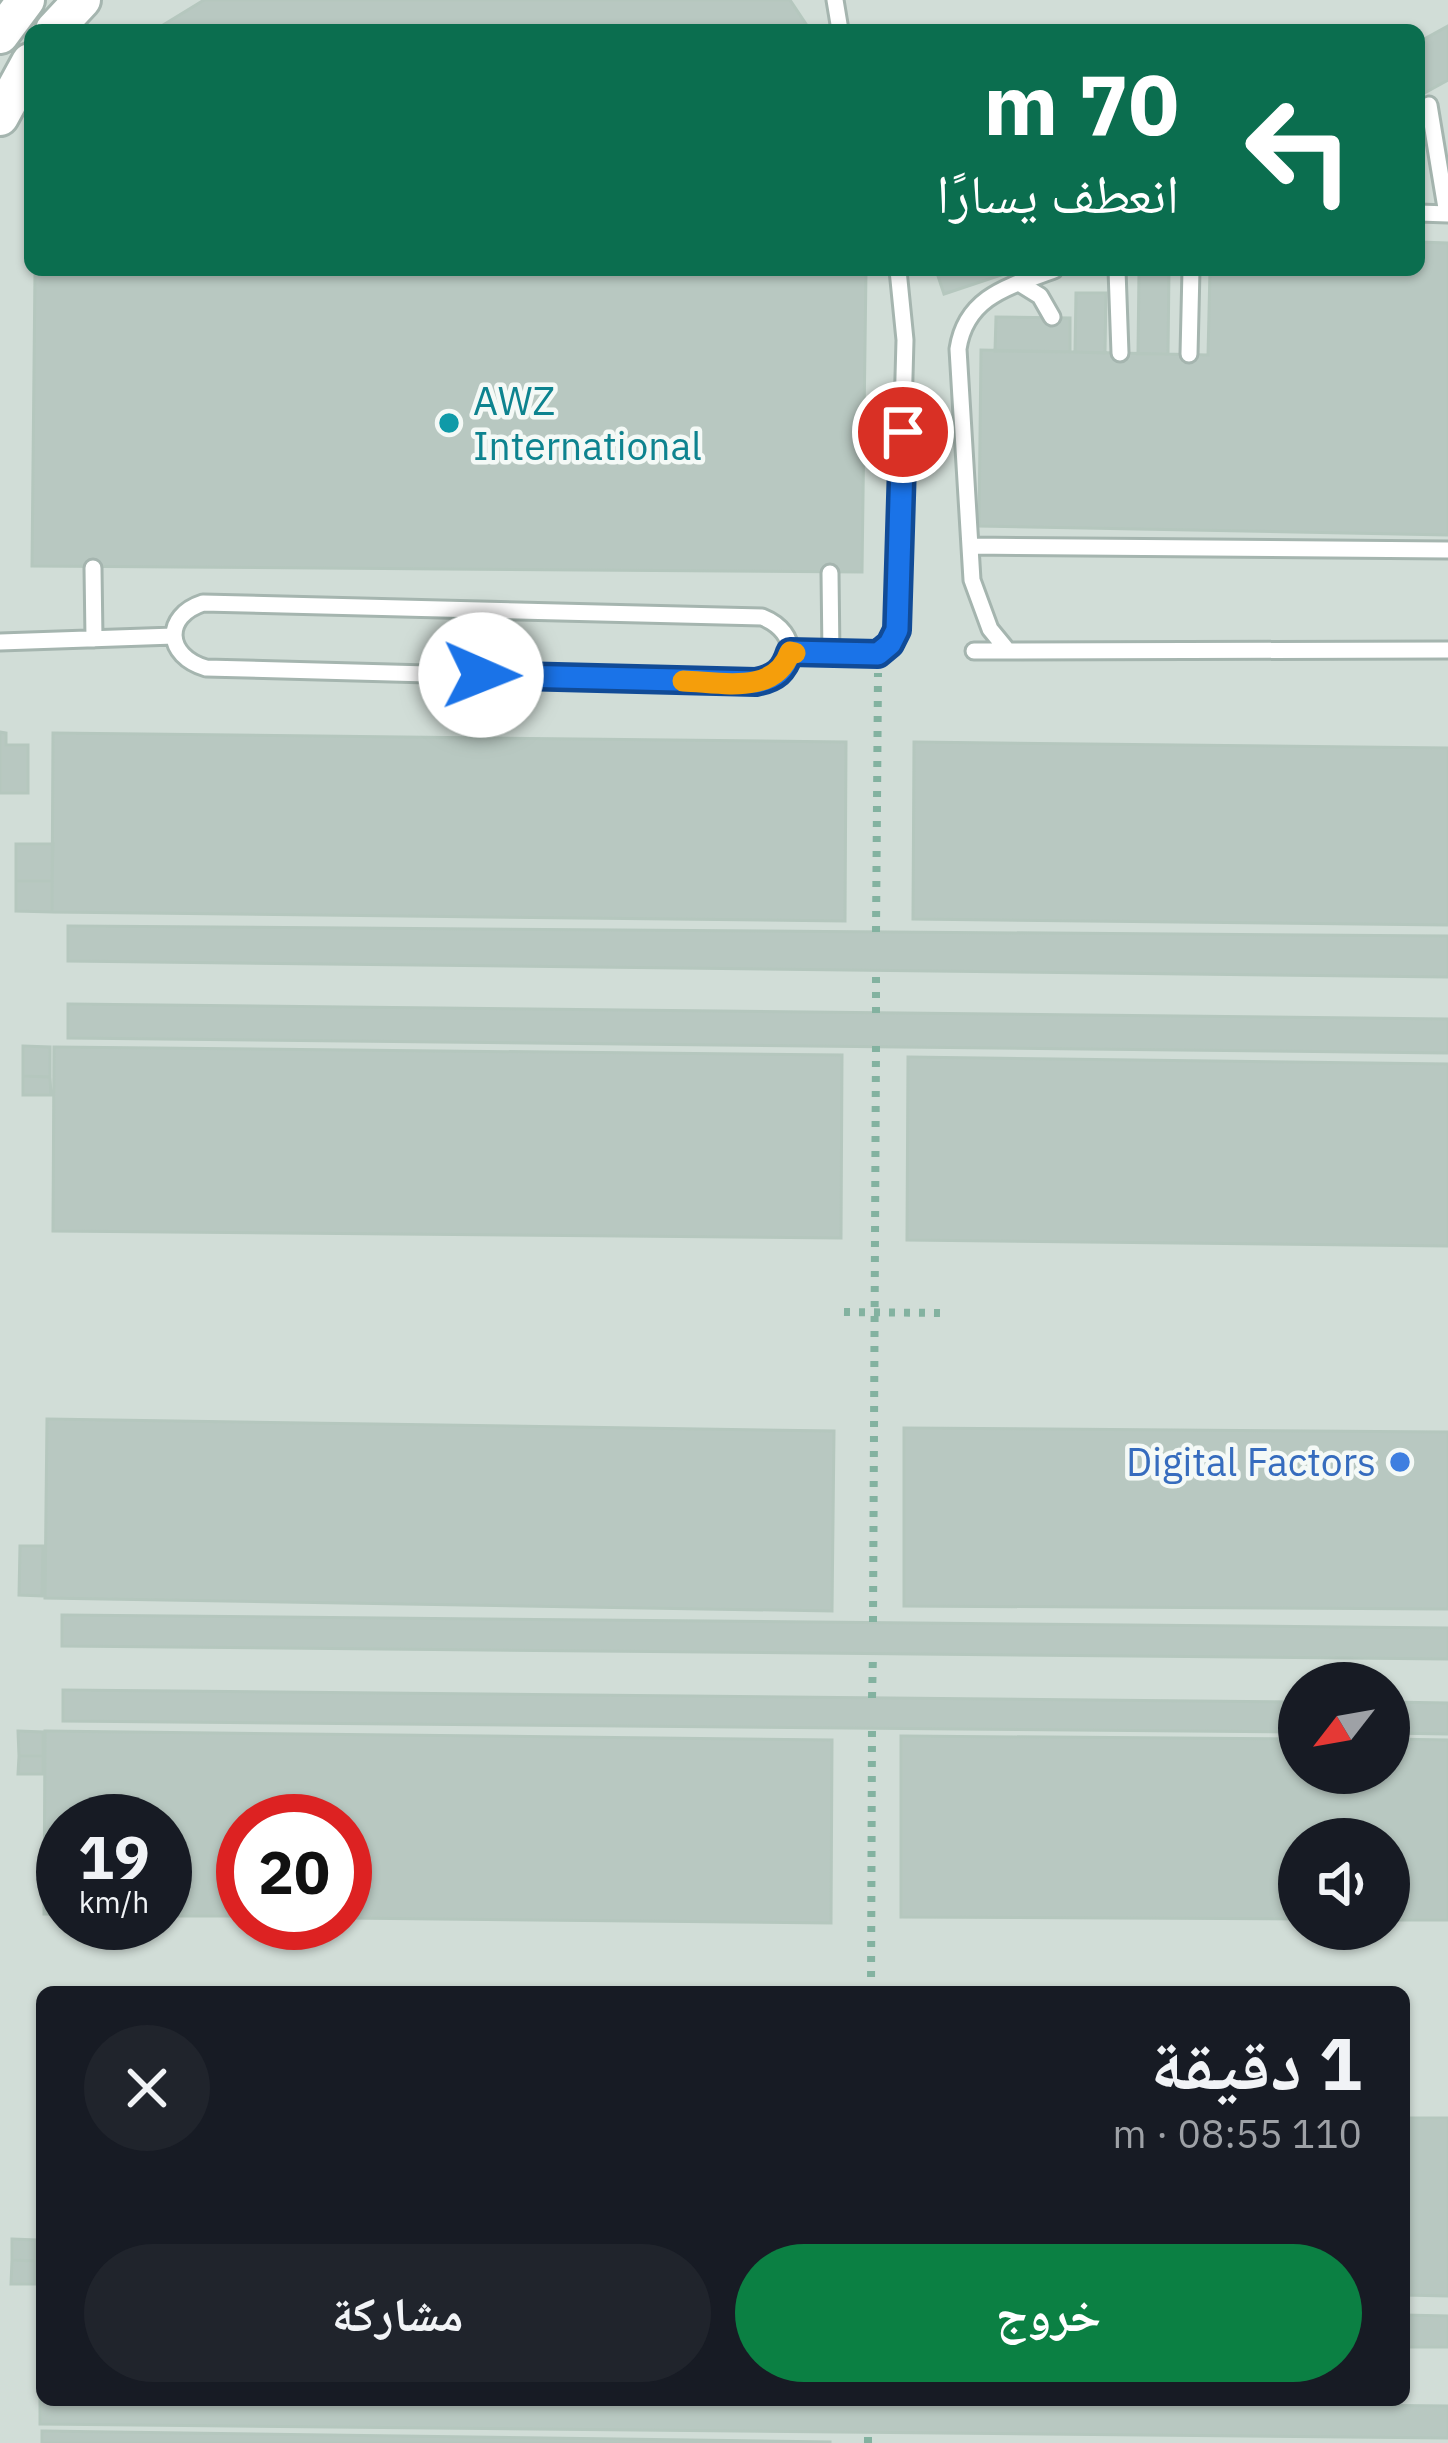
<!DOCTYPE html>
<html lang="ar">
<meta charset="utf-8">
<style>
:root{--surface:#171b24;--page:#20242c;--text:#f1f3f6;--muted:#9ea1a6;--accent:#0b8043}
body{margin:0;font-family:"IBM Plex Sans","Noto Naskh Arabic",sans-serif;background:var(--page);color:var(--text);direction:rtl;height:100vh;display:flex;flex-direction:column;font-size:45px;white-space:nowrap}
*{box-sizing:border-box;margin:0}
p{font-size:39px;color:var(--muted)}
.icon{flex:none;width:66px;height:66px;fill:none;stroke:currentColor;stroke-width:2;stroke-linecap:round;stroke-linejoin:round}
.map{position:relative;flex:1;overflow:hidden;direction:ltr}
.drawer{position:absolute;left:36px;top:1986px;width:1374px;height:420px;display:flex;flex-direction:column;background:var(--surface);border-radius:18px;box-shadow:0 3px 9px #0004;direction:rtl}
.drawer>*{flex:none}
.guide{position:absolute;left:24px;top:24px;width:1401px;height:252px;border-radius:18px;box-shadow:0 3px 9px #0004;direction:rtl;background:#0b6e4f;color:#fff;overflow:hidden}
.needle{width:78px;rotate:239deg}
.controls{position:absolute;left:1278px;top:1662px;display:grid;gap:24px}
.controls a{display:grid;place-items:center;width:132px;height:132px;border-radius:50%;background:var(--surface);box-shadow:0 3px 9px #0004;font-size:60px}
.speed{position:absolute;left:36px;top:1794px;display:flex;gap:24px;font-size:60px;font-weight:700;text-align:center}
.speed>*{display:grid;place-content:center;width:156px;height:156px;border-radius:50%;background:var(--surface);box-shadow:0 3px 9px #0004;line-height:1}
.speed small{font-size:30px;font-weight:400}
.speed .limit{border:18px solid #d22;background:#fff;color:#111}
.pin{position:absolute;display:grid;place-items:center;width:102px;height:102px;color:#fff;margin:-51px;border:6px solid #fff;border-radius:50%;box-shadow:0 3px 12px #0007}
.me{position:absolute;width:132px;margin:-66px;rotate:91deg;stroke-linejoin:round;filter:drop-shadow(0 0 9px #0008)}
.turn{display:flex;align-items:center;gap:42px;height:252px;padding:0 48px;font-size:54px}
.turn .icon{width:156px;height:156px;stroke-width:2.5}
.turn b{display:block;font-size:84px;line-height:102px}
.round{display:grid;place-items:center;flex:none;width:126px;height:126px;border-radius:63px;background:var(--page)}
.head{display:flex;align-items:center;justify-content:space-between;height:204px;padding:0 48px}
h1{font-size:72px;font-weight:800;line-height:90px}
.primary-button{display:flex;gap:24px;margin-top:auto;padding:24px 48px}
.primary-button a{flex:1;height:138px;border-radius:72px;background:var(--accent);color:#fff;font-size:48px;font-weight:800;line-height:138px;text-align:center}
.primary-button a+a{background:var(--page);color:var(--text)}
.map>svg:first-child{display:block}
.built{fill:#d1ddd7;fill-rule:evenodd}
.building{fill:#b8c8c1;stroke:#b5c7be;stroke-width:3}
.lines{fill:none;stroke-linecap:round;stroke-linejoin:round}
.service-casing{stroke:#a5b5af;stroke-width:21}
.tertiary-casing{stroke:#a5b5af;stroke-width:42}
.path{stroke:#83b2a0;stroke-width:8;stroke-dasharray:6 9;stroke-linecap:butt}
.service{stroke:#fff;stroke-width:15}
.tertiary{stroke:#fff;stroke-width:36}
.route-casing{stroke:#114b97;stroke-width:30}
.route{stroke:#1a73e8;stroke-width:21}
.slow{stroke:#f59e0b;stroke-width:21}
.culture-dot{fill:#0f9aa8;stroke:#f4f9f6;stroke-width:4.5}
.shop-dot{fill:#3f7fe0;stroke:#f4f9f6;stroke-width:4.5}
.labels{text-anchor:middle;stroke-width:9;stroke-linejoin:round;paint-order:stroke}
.culture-label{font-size:39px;fill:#0d838f;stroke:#f4f9f6;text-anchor:start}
.shop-label{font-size:39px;fill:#366cbe;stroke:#f4f9f6;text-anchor:end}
</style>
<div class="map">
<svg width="1448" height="2443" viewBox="0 0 1448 2443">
<rect width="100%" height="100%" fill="#e3ede8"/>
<path class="built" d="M0,0H1448V2443H0ZM30,30H1419V270H30ZM1299,1683H1389V1773H1299ZM63,1821H165V1923H63ZM243,1821H345V1923H243ZM1299,1839H1389V1929H1299ZM42,1992H1404V2400H42Z"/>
<path class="building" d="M204,0H790L810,30H155Z
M1448,26V80L1419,96V42Z
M1419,242L1448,243V535L979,526L981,350L1208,355L1210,270H1419Z
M35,270H866L862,572L32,566Z
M936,270H1006L1007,273L944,294Z
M1139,270H1169L1168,354H1138Z
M1076,293H1106L1105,353L1075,352Z
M996,317L1070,318V352L995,351Z
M0,732L6,733V745H28V793H0Z
M53,733L846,742L845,921L52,912Z
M914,742L1448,748V925L913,919Z
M16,844H53L52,881H16Z
M16,881H52V912L16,911Z
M68,926L1448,936V977L68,961Z
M68,1004L1448,1019V1053L68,1038Z
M23,1046L50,1047V1077L23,1076Z
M54,1047L842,1055L841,1238L53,1231Z
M908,1057L1448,1064V1246L907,1240Z
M23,1076L50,1077L51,1095H23Z
M47,1419L834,1431L832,1611L45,1598Z
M904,1428L1448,1432V1609L904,1606Z
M20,1546H43L42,1596L19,1595Z
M62,1615L1448,1628V1659L62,1646Z
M63,1690L1299,1702V1732L63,1721Z
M1389,1702L1448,1703V1734L1389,1733Z
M18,1731L43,1732V1756H19Z
M45,1731L832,1740L831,1923L345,1918V1821H243V1916H165V1821H63V1914H44Z
M901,1736L1299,1739V1773H1389V1739L1448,1740V1920H1389V1839H1299V1919L901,1917Z
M19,1756H43V1774H18Z
M38,2105H42V2283H38Z
M1404,2118H1448V2296L1404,2295Z
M12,2239L36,2240L35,2261L12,2260Z
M12,2260L35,2261V2284H11Z
M1404,2315L1448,2316V2347H1404Z
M40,2392L42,2400H793L1448,2406V2438L40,2424Z
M42,2431L830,2442V2443H42Z"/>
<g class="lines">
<g class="service-casing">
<path id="service" d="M835,0L840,30
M1429,105L1447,214
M1419,213L1448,214
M1117,270L1120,353
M1019,283L1040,296L1052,317
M1189,354L1191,270
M970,546L1448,550
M93,568L94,639
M830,573L831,655
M203,603L762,617C802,633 798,674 756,683L206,668C165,656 163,616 203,603Z
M0,642L174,636
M974,651L1448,650
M1008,651L990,629L972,580L958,349C966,296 1010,286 1054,270
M790,652C829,655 876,670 897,630L905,340L898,270"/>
</g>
<g class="tertiary-casing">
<path id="tertiary" d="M54,30L82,0
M0,35L26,0
M0,117L30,62"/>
</g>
<path class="path" d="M876,932L878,673
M876,1013V970
M844,1312L940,1313
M873,1622L876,1046
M872,1698L873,1654
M871,1992L872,1728
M869,2401V2400
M868,2443V2432"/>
<use href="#service" class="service"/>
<use href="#tertiary" class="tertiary"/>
</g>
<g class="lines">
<g class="route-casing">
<path id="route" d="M481,675L756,682C776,678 784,671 790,652L878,654L890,644L897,630L903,432"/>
</g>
<use href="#route" class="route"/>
<path class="slow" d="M683,681C720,682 775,696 790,652L795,653"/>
</g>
<circle class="culture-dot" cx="449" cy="423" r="12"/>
<circle class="shop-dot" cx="1400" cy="1462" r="12"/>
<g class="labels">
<g class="culture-label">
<text x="473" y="415">AWZ<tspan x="473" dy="45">International</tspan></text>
</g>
<g class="shop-label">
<text x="1376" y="1476">Digital Factors</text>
</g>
</g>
</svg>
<div class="controls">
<a><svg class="needle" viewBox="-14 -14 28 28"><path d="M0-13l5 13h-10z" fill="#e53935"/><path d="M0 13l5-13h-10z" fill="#9ea1a6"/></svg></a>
<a><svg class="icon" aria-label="sound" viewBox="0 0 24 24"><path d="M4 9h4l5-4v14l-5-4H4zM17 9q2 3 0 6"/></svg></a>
</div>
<div class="speed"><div>19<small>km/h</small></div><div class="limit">20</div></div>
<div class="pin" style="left:903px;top:432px;background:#d93025"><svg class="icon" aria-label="arrive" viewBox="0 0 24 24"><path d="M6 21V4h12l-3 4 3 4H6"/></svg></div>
<svg class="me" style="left:481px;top:675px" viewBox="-20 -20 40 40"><circle r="19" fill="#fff"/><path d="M0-13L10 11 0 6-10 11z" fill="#1a73e8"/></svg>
<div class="guide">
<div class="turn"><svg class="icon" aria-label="left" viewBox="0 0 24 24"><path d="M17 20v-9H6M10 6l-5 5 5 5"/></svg><div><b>70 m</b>انعطف يسارًا</div></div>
</div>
<section class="drawer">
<div class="head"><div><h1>1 دقيقة</h1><p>110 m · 08:55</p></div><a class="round"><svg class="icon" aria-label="close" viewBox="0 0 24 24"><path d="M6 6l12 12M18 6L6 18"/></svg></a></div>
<div class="primary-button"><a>خروج</a><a>مشاركة</a></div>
</section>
</div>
